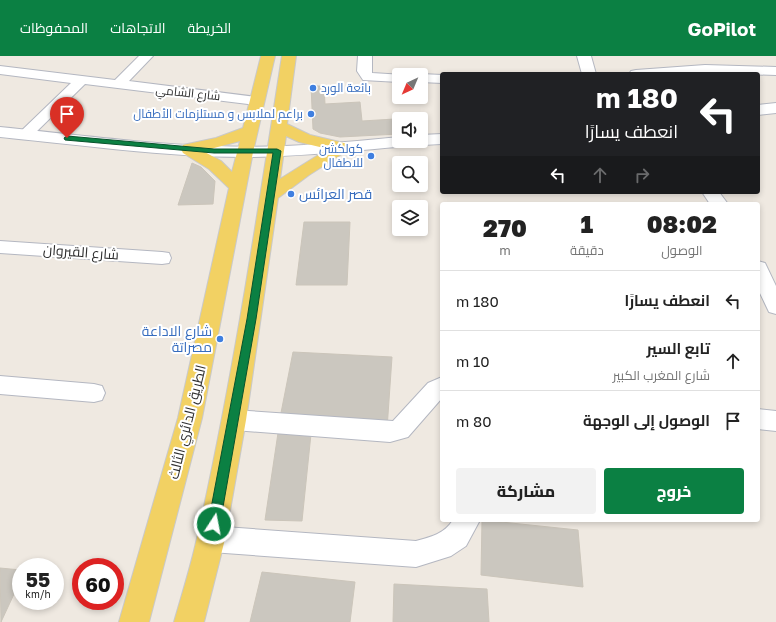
<!DOCTYPE html>
<html lang="ar">
<meta charset="utf-8">
<style>
:root{--surface:#fff;--page:#f2f2f2;--text:#222;--muted:#767676;--line:#e0e0e0;--accent:#0b8043}
body{margin:0;font-family:"Golos Text",Cairo,sans-serif;background:var(--page);color:var(--text);direction:rtl;height:100vh;display:flex;flex-direction:column;font-size:15px;white-space:nowrap}
*{box-sizing:border-box;margin:0}
p{font-size:13px;color:var(--muted)}
.icon{flex:none;width:22px;height:22px;fill:none;stroke:currentColor;stroke-width:2;stroke-linecap:round;stroke-linejoin:round}
.map{position:relative;flex:1;overflow:hidden;direction:ltr}
.details{position:absolute;left:440px;top:146px;width:320px;height:320px;display:flex;flex-direction:column;background:var(--surface);border-radius:4px;box-shadow:0 2px 6px #0003;direction:rtl}
.details>*{flex:none}
.guide{position:absolute;left:440px;top:16px;width:320px;height:122px;border-radius:4px;box-shadow:0 2px 6px #0003;direction:rtl;background:#202124;color:#fff;overflow:hidden}
.needle{width:26px;rotate:224deg}
.tools{position:absolute;left:392px;top:12px;display:grid;gap:8px}
.tools a{display:grid;place-items:center;width:36px;height:36px;border-radius:4px;background:var(--surface);box-shadow:0 2px 6px #0003;font-size:20px}
.speed{position:absolute;left:12px;top:502px;display:flex;gap:8px;font-size:20px;font-weight:700;text-align:center}
.speed>*{display:grid;place-content:center;width:52px;height:52px;border-radius:50%;background:var(--surface);box-shadow:0 2px 6px #0003;line-height:1}
.speed small{font-size:10px;font-weight:400}
.speed .limit{border:6px solid #d22;background:#fff;color:#111}
.pin{position:absolute;display:grid;place-items:center;width:34px;height:34px;color:#fff;margin:-41px -17px;border-radius:50% 50% 50% 0;rotate:-45deg;box-shadow:0 0 4px #0007}
.pin .icon{rotate:45deg}
.me{position:absolute;width:44px;margin:-22px;rotate:11deg;stroke-linejoin:round;filter:drop-shadow(0 0 3px #0008)}
.turn{display:flex;align-items:center;gap:14px;height:84px;padding:0 16px;font-size:18px}
.turn .icon{width:52px;height:52px;stroke-width:2.5}
.turn b{display:block;font-size:28px;line-height:34px}
.lanes{display:flex;align-items:center;height:38px;padding:0 16px;background:#0003;justify-content:center;gap:20px;direction:ltr}
.lanes .off{opacity:.35}
.eta{display:flex;justify-content:space-evenly;align-items:center;height:68px;text-align:center}
.eta b{font-size:24px;font-weight:800;line-height:28px}
.cta{display:flex;gap:8px;margin-top:auto;padding:8px 16px}
.cta a{flex:1;height:46px;border-radius:4px;background:var(--accent);color:#fff;font-size:16px;font-weight:800;line-height:46px;text-align:center}
.cta a+a{background:var(--page);color:var(--text)}
ul{padding:0;list-style:none}
li{display:flex;align-items:center;gap:12px;height:60px;padding:0 16px;border-top:1px solid var(--line)}
li div{flex:1}
li b{display:block;font-size:15px}
li em{font-style:normal}
header{display:flex;align-items:center;gap:24px;box-sizing:border-box;height:56px;padding:0 20px;background:var(--accent);color:#fff}
header strong{font-size:19px}
nav{display:flex;gap:22px;margin-inline-start:auto;font-size:14px}
.map>svg:first-child{display:block}
.building{fill:#cbc7bf;stroke:#cbc5ba}
.lines{fill:none;stroke-linecap:round;stroke-linejoin:round}
.minor-casing{stroke:#b4b7c1;stroke-width:2}
.tertiary-casing{stroke:#b4b7c1;stroke-width:2}
.primary-casing{stroke:#c9c9c9;stroke-width:2}
.minor{fill:#fff;fill-rule:evenodd}
.tertiary{fill:#fff;fill-rule:evenodd}
.primary{fill:#f2d163;fill-rule:evenodd}
.route{fill:#0b8043;stroke:#07532c}
.shop-dot{fill:#3f7fe0;stroke:#fff;stroke-width:1.5}
.labels{text-anchor:middle;stroke-width:4;stroke-linejoin:round;paint-order:stroke}
.far-shop-label{font-size:12px;fill:#366cbe;stroke:#fff;text-anchor:end}
.far-street-label{font-size:12px;fill:#2e2e2e;stroke:#fff}
.shop-label{font-size:14px;fill:#366cbe;stroke:#fff;text-anchor:start}
.street-label{font-size:14px;fill:#2e2e2e;stroke:#fff}
</style>
<header>
<strong>GoPilot</strong>
<nav><a>الخريطة</a><a>الاتجاهات</a><a>المحفوظات</a></nav>
</header>
<div class="map">
<svg width="776" height="566" viewBox="0 0 776 566">
<rect width="100%" height="100%" fill="#efe9e1"/>
<path class="building" d="M311,30H324L325,48L360,46L362,65L411,62V63H399V78L340,81L320,77L313,73Z
M192,107L201,111L215,125L213,148L178,149Z
M304,166H350L347,229H296Z
M293,296L392,301L387,373L279,367Z
M278,377L311,378L302,465L265,464Z
M482,464L578,474L583,531L481,519Z
M0,512L21,514V523L1,566Z
M262,516L355,526L350,566H250Z
M394,528L487,533L489,566H393Z"/>
<g class="lines">
<g class="minor-casing">
<path id="minor" d="M139,0H153L129,25L257,41L262,42L264,45L262,48L257,49L85,28L31,81H21L18,78L71,27L0,18V10L115,24Z
M358,0H372V17L404,19H399V26L363,24L357,15Z
M577,0H591L596,18H582Z
M705,9L776,11V19L705,17L629,18L631,15L636,14Z
M421,18L442,19V27L421,26V19H416Z
M702,136H719L728,148H710Z
M0,185L162,196L169,197L171,202L169,207L162,208L0,197Z
M758,205L765,207L776,230V258L769,256L758,233Z
M0,320L94,328L102,330L105,337L102,344L94,346L0,338Z
M442,321V342L408,381L390,386L234,374L226,371L222,364L226,357L234,354L393,365L428,327Z
M758,353L776,355V375L758,373Z
M453,464H480L466,490L451,500L416,511L211,496L202,492L198,483L202,474L211,470L416,485C431,481 444,478 453,464Z"/>
</g>
<g class="tertiary-casing">
<path id="tertiary" d="M776,47V57L758,59V49Z
M0,71C71,78 143,88 214,90C276,93 338,87 399,81V85H421V79L442,78V88C377,91 311,101 245,101C163,101 82,89 0,81Z"/>
</g>
<g class="primary-casing">
<path id="primary" d="M261,0H275L253,96L202,362L149,566H119L178,362L229,132L209,113L183,97L181,93L183,89L216,82L243,72ZM240,85L232,116L221,105L203,95Z
M282,0H296L287,68L310,79L348,88L350,91L348,94L309,119L278,142L246,364L225,483L204,566H174C182,538 191,510 197,482C233,323 257,161 282,0ZM286,80L299,86L328,93L280,123Z"/>
</g>
<use href="#minor" class="minor"/>
<use href="#tertiary" class="tertiary"/>
<use href="#primary" class="primary"/>
</g>
<path class="route" d="M67,80L214,93H277L281,95L256,263L220,468L218,472L214,474L210,472L208,468L247,263L273,97H214L65,84L64,82Z"/>
<g class="shop-dot">
<circle cx="313" cy="32" r="4"/>
<circle cx="311" cy="58" r="4"/>
<circle cx="371" cy="100" r="4"/>
<circle cx="291" cy="138" r="4"/>
<circle cx="220" cy="283" r="4"/>
</g>
<g class="labels">
<g class="far-shop-label">
<text x="321" y="36" text-anchor="start">بائعة الورد</text>
<text x="303" y="62">براعم لملابس و مستلزمات الأطفال</text>
<text x="363" y="97">كولكشن<tspan x="363" dy="14">للاطفال</tspan></text>
</g>
<g class="far-street-label">
<text transform="translate(188 37) rotate(6)" y="4">شارع الشامي</text>
</g>
<g class="shop-label">
<text x="299" y="143">قصر العرائس</text>
<text x="212" y="280" text-anchor="end">شارع الاداعة<tspan x="212" dy="16">مصراتة</tspan></text>
</g>
<g class="street-label">
<text transform="translate(81 196) rotate(4)" y="5">شارع القيروان</text>
<text transform="translate(187 366) rotate(-76)" y="5">الطريق الدائري الثالث</text>
</g>
</g>
</svg>
<div class="tools">
<a><svg class="needle" viewBox="-14 -14 28 28"><path d="M0-13l5 13h-10z" fill="#e53935"/><path d="M0 13l5-13h-10z" fill="#767676"/></svg></a>
<a><svg class="icon" aria-label="sound" viewBox="0 0 24 24"><path d="M4 9h4l5-4v14l-5-4H4zM17 9q2 3 0 6"/></svg></a>
<a><svg class="icon" aria-label="search" viewBox="0 0 24 24"><circle cx="10" cy="10" r="6"/><path d="M15 15l6 6"/></svg></a>
<a><svg class="icon" aria-label="layers" viewBox="0 0 24 24"><path d="M12 4l9 5-9 5-9-5zM3 14l9 5 9-5"/></svg></a>
</div>
<div class="speed"><div>55<small>km/h</small></div><div class="limit">60</div></div>
<div class="pin" style="left:67px;top:82px;background:#d93025"><svg class="icon" aria-label="arrive" viewBox="0 0 24 24"><path d="M6 21V4h12l-3 4 3 4H6"/></svg></div>
<svg class="me" style="left:214px;top:468px" viewBox="-20 -20 40 40"><circle r="17" fill="#0b8043" stroke="#fff" stroke-width="3"/><path d="M0-11L8 9 0 5-8 9z" fill="#fff"/></svg>
<div class="guide">
<div class="turn"><svg class="icon" aria-label="left" viewBox="0 0 24 24"><path d="M17 20v-9H6M10 6l-5 5 5 5"/></svg><div><b>180 m</b>انعطف يسارًا</div></div>
<div class="lanes"><svg class="icon" aria-label="left" viewBox="0 0 24 24"><path d="M17 20v-9H6M10 6l-5 5 5 5"/></svg><svg class="icon off" aria-label="ahead" viewBox="0 0 24 24"><path d="M12 20V5M6 11l6-6 6 6"/></svg><svg class="icon off" aria-label="right" viewBox="0 0 24 24"><path d="M7 20v-9h11M14 6l5 5-5 5"/></svg></div>
</div>
<section class="details">
<div class="eta">
<div><b>08:02</b><p>الوصول</p></div>
<div><b>1</b><p>دقيقة</p></div>
<div><b>270</b><p>m</p></div>
</div>
<ul>
<li><svg class="icon" aria-label="left" viewBox="0 0 24 24"><path d="M17 20v-9H6M10 6l-5 5 5 5"/></svg><div><b>انعطف يسارًا</b></div><em>180 m</em></li>
<li><svg class="icon" aria-label="ahead" viewBox="0 0 24 24"><path d="M12 20V5M6 11l6-6 6 6"/></svg><div><b>تابع السير</b><p>شارع المغرب الكبير</p></div><em>10 m</em></li>
<li><svg class="icon" aria-label="arrive" viewBox="0 0 24 24"><path d="M6 21V4h12l-3 4 3 4H6"/></svg><div><b>الوصول إلى الوجهة</b></div><em>80 m</em></li>
</ul>
<div class="cta"><a>خروج</a><a>مشاركة</a></div>
</section>
</div>
